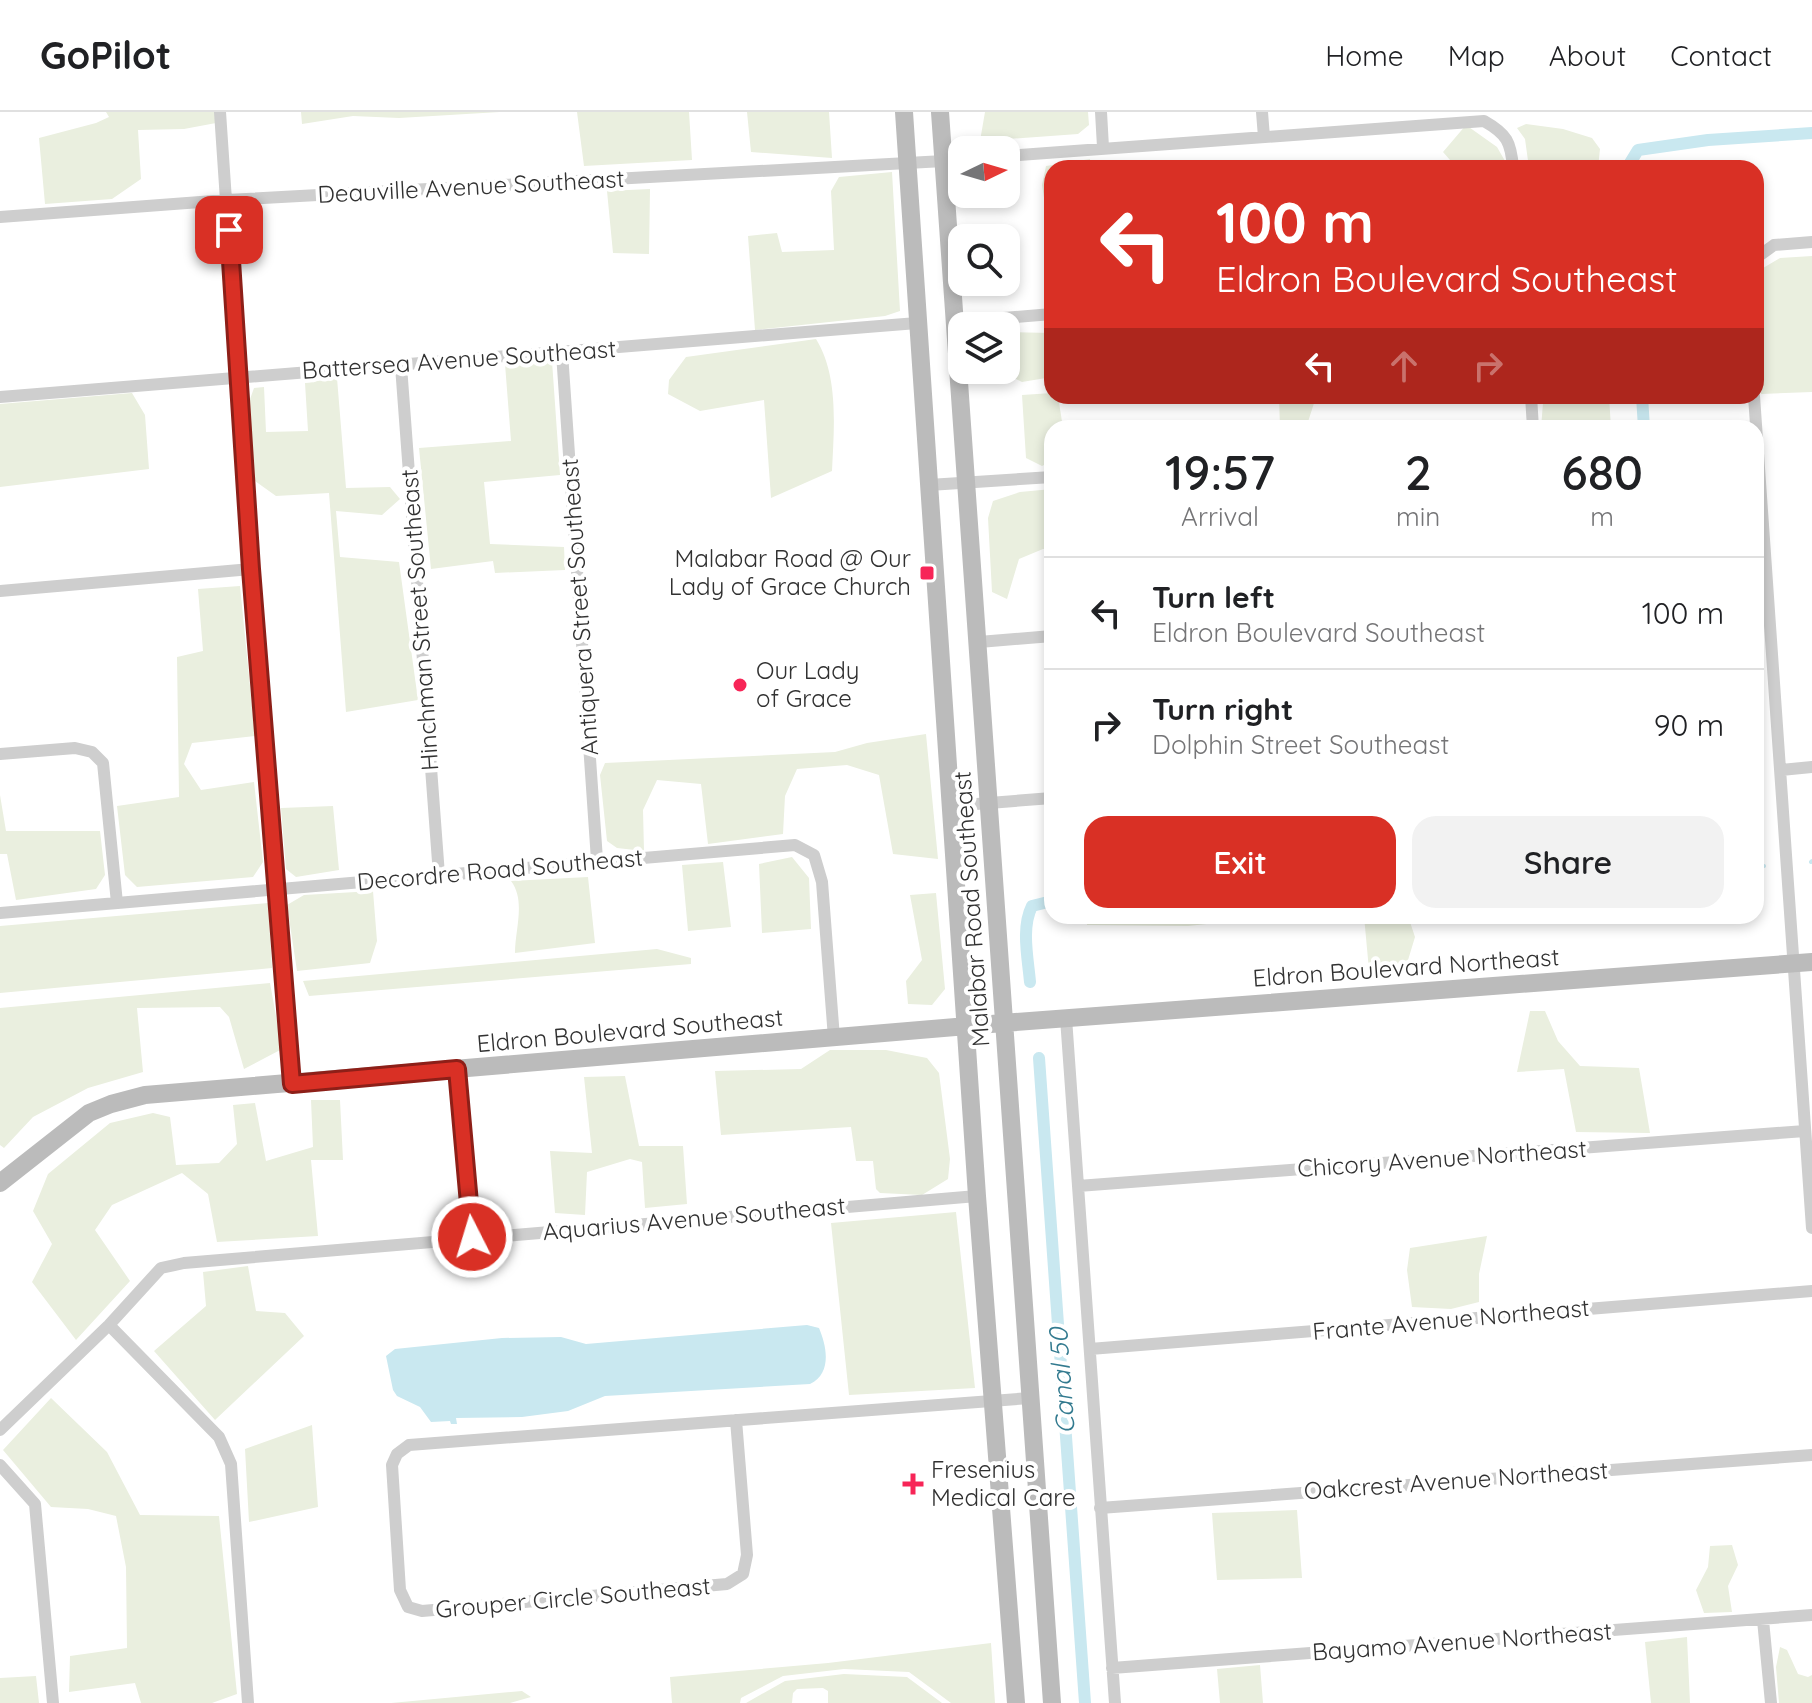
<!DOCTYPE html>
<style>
:root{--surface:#fff;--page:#f2f2f2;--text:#202124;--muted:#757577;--line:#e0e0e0;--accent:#d93025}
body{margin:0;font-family:Quicksand,sans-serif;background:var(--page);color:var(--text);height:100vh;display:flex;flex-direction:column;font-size:30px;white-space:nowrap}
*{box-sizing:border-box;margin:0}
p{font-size:26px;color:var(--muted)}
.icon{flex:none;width:44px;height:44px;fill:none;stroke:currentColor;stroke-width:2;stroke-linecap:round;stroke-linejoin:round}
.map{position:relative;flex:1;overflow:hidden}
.panel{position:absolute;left:1044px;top:308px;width:720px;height:504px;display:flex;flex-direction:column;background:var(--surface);border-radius:24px;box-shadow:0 4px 12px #0003}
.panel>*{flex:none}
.top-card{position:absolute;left:1044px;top:48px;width:720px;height:244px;border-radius:24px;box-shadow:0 4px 12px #0003;background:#d93025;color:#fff;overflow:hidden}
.needle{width:52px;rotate:85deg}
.buttons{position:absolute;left:948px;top:24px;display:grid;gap:16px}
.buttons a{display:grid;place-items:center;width:72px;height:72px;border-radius:16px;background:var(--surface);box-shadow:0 4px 12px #0003;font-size:40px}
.pin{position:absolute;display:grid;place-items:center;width:68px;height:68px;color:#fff;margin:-34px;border-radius:16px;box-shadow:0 4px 12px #0006}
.me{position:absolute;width:88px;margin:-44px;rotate:355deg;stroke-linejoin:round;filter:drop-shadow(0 0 6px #0008)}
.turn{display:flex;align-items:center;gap:28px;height:168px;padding:0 40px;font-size:36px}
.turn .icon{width:104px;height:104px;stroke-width:2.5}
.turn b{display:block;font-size:56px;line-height:68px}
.lanes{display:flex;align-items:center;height:76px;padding:0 40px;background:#0003;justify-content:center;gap:40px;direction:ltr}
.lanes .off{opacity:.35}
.eta{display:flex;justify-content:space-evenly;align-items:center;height:136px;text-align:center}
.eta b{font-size:48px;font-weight:600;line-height:56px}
.button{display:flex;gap:16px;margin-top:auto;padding:16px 40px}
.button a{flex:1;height:92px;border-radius:24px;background:var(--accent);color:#fff;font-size:32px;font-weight:600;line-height:92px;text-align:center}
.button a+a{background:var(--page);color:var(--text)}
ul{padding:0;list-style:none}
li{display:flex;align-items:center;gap:24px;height:112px;padding:0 40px;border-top:2px solid var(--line)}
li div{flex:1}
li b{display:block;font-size:30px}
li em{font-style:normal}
header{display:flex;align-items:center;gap:48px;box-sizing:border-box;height:112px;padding:0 40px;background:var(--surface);border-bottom:2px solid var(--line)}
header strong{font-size:38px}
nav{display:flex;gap:44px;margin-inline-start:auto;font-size:28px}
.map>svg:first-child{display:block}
.green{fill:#eaefdf}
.water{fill:#c9e8f0}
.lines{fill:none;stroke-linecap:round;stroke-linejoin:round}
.stream{stroke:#c9e8f0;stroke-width:4}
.canal{stroke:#c9e8f0;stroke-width:12}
.street{stroke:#cecece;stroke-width:12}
.secondary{stroke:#bbb;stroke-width:18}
.route-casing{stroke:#8d1f18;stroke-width:20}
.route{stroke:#d93025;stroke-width:14}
.poi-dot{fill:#f72557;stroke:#fff;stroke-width:3}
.labels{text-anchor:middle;stroke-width:8;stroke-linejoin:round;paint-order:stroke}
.street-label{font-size:24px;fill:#313131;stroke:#fff}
.poi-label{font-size:24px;fill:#313131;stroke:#fff;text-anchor:start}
.water-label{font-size:26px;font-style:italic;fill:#327a8f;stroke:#fff}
</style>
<header>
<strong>GoPilot</strong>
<nav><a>Home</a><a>Map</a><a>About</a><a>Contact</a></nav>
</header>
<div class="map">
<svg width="1812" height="1591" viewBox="0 0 1812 1591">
<rect width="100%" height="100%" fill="#fff"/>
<path class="green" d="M106,0H215L216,11L184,17L138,18L141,67L112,87L45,92L39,26L96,11L109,5Z
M301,0H500L399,6L353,4L302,12Z
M577,0H689L692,48L584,54Z
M747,0H829L832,46L751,40Z
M985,0H1088L1089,13L1078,22L980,29Z
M1526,12L1563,17L1592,26L1600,37L1598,56H1529L1525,27L1517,16Z
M1466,13L1497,35L1509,56H1457L1443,40Z
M1090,47L1091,56H1052V137L1042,73L1046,54Z
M892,60L900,199L885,204L755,218L748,124L777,121L782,140L834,138L831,79L839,65Z
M650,77L649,142L613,141L607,79Z
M1812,144V280L1761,282L1756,183L1758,159L1780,146Z
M1006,220L1052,221V265L1022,270L998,258H1006Z
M816,227C839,264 834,316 832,359L771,386L764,288L700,299L668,282L669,268L686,245Z
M552,249L560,363L484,370L490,432L564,435L565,458L495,461L493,449L431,457L419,336L511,329L505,252Z
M337,266L346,376L390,375L400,387L382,403L336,399L340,445L399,450L418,588L346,600L329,381L276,384L255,369L249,290L254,276L264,275L266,320L308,319L305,271Z
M132,281L145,303L149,357L0,375V292Z
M1052,281V284H1058L1063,316H1052V349L1042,354L1026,346L1022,283Z
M1279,284L1316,285L1306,316H1280Z
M1576,284H1609L1611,316H1541L1543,291Z
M1052,377V437H1043L1019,447L1007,487L992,480L988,406L993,389L1020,380Z
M240,474L255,624L192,631L184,652L201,678L254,670L263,750L253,765L137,775L125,763L117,694L179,685L177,545L203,539L198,477Z
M926,622L938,747L893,742L879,663L847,653L797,657L785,684L783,722L708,732L701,672L657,668L643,698L644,739L617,736L607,729L600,663L605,651L835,640L867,631Z
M0,683L6,719H100L105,763L96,777L16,788L7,742H0Z
M333,694L339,758L296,765L286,757L281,696Z
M792,745L809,766L811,817L762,821L759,752Z
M723,750L731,815L688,819L682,753Z
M588,765L595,831L515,841C515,817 526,789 511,769Z
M373,779L377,829L370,851L297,859L287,793L304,783Z
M936,781L945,877L932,893L908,892L906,869L922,848L910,783Z
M268,791L272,856L0,881V814Z
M1087,804H1281L1188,814L1087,813Z
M1364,804H1408L1415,825L1405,858L1370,869Z
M657,837L691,846V852L309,884L303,869Z
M270,871L282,937L244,957L229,905L220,895L137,896L143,960L88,976L33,1005L4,1036L0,1033V896Z
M1530,899H1545L1558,929L1580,954L1639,956L1650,1021L1576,1020L1564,957L1517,960Z
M830,938H886L927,946L939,961L950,1047L948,1067L922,1083L880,1081L876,1077L873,1049H856L851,1015L721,1023L715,959L801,957Z
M625,964L639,1034H683L687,1092L645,1096L642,1050L630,1047L587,1060L585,1103L555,1101L550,1039L592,1041L584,965Z
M311,988H340L343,1048H311L318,1124L217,1130L208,1082L182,1061L112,1093L95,1118L130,1169L76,1228L32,1170L52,1132L33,1099L48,1062L110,1011L153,1001L170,1005L176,1053L219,1051L237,1032L233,993L255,991L266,1049L313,1035Z
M956,1100L975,1276L849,1283L831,1111Z
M1487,1124L1479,1162V1190L1451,1197L1412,1195L1407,1158L1410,1136Z
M248,1154L256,1199L285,1201L304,1224L215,1308L154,1239L206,1194L203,1160Z
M51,1286L107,1340L140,1403L219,1404L237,1582L212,1591H141L135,1571L69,1580L70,1544L127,1536L126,1455L116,1404L88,1397L51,1395L3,1338Z
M312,1313L318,1395L249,1410L245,1337Z
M1297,1398L1302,1466L1217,1468L1212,1401Z
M1732,1433L1738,1453L1728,1474L1732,1500L1704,1501L1696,1478L1708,1455L1710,1434Z
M1687,1525L1690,1591H1651L1645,1530Z
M991,1531L995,1591H951L909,1560L844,1557L783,1564L741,1586L740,1591H672L670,1565L828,1551Z
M1780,1535L1787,1538L1798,1562L1808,1565L1812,1563V1591H1779L1776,1555Z
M1260,1553L1263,1591H1220L1217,1557Z
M844,1562L907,1565L942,1591H828V1579L823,1576L797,1577L793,1581L792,1591H746L785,1569Z
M36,1564L39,1591H0V1566Z
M522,1579L531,1585L510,1591H391Z"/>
<path class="water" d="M807,1213L819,1216C827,1235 832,1261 810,1272L605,1284L568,1299L522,1305L456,1306L457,1312H451L450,1309L431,1310L420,1295L397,1284L393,1278L386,1244L395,1237L502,1226L561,1225L586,1232Z"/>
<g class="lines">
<path class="stream" d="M1811,750L1812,749
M1756,755L1764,754"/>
<path class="canal" d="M1627,56L1638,38L1708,28L1812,21
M1642,284L1644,316
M1030,870C1028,846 1021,816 1032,794L1052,789
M1039,946L1085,1591"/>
<path class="street" d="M220,0L251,457L292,972
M1101,0L1103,35
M1262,0L1264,25
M1006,44L1484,9C1507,22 1511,30 1513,56
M0,105L227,88L962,48
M1756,146L1774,133L1812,130
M955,210L1052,202
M562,241L597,748
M401,254L439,763
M1531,284L1533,316
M1754,284L1812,1116
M0,285L917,211
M929,373L1052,365
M0,479L251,457
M979,530L1052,524
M0,642L75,636L92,640L103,651L117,791
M1781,658L1812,655
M951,694L1052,686
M0,801L795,733L814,743L822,770L834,926
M1066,906L1115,1591
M457,957L472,1125
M1078,1074L1805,1019
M109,1213L219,1325L231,1352L248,1591
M1090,1237L1812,1179
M736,1308L747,1443L743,1462L727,1472L422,1499L408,1495L400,1478L392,1353L397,1342L409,1333L1030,1286
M0,1318L109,1213L161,1156L184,1151L977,1084
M0,1353L35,1392L53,1591
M1100,1396L1812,1343
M1763,1508L1771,1591
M1112,1556L1812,1503"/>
<path class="secondary" d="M904,0L977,1084L1016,1591
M940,0L1052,1591
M0,1071L89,1001L111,992L145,983L1003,911L1812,850"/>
</g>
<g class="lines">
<g class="route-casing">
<path id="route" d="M229,118L251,457L292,972L457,957L472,1125"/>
</g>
<use href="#route" class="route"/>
</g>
<g class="poi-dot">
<rect x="919" y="453" width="16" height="16" rx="4"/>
<circle cx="740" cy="573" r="8"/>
<path d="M909 1360h8v8h8v8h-8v8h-8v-8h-8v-8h8z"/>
</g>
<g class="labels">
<g class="street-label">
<text transform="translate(471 75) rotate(-3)" y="8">Deauville Avenue Southeast</text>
<text transform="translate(459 248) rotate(-4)" y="8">Battersea Avenue Southeast</text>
<text transform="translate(580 495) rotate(-94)" y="8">Antiquera Street Southeast</text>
<text transform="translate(420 508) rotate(-94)" y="8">Hinchman Street Southeast</text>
<text transform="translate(500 758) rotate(-5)" y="8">Decordre Road Southeast</text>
<text transform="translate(972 797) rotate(-94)" y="8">Malabar Road Southeast</text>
<text transform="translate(1406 856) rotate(-4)" y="8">Eldron Boulevard Northeast</text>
<text transform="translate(630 919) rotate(-5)" y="8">Eldron Boulevard Southeast</text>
<text transform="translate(1442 1047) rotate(-4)" y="8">Chicory Avenue Northeast</text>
<text transform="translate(694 1107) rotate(-5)" y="8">Aquarius Avenue Southeast</text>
<text transform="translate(1451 1208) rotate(-5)" y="8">Frante Avenue Northeast</text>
<text transform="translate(1456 1369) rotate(-4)" y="8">Oakcrest Avenue Northeast</text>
<text transform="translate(573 1486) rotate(-5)" y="8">Grouper Circle Southeast</text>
<text transform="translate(1462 1530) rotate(-4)" y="8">Bayamo Avenue Northeast</text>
</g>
<g class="poi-label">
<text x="911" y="455" text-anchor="end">Malabar Road @ Our<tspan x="911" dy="28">Lady of Grace Church</tspan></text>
<text x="756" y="567">Our Lady<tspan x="756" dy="28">of Grace</tspan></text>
<text x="931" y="1366">Fresenius<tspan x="931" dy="28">Medical Care</tspan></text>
</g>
<g class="water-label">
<text transform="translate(1062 1269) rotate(-94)" y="9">Canal 50</text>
</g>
</g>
</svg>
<div class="buttons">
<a><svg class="needle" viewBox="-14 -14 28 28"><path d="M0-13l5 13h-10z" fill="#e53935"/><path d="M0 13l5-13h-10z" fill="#757577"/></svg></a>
<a><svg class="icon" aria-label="search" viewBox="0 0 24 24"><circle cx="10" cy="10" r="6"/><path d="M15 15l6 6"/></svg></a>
<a><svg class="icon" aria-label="layers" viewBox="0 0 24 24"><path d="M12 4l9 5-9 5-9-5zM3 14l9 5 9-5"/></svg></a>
</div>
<div class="pin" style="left:229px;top:118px;background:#d93025"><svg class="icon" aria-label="arrive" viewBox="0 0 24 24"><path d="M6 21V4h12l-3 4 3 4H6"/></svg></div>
<svg class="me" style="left:472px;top:1125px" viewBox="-20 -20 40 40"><circle r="17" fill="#d93025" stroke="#fff" stroke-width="3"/><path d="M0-11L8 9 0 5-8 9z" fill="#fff"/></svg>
<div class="top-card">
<div class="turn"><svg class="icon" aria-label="left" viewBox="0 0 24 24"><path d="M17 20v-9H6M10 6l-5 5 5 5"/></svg><div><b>100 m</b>Eldron Boulevard Southeast</div></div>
<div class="lanes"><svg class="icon" aria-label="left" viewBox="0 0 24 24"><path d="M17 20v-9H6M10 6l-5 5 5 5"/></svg><svg class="icon off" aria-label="ahead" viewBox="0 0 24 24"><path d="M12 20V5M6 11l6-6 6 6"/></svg><svg class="icon off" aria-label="right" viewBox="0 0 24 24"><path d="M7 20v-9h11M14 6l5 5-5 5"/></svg></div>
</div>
<section class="panel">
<div class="eta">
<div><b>19:57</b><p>Arrival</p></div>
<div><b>2</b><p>min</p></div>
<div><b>680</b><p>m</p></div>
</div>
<ul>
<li><svg class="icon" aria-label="left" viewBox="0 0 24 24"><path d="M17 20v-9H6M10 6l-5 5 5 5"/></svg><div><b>Turn left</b><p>Eldron Boulevard Southeast</p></div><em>100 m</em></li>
<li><svg class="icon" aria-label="right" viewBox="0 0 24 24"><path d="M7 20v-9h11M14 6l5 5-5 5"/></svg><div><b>Turn right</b><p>Dolphin Street Southeast</p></div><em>90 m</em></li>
</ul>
<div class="button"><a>Exit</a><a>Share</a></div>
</section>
</div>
